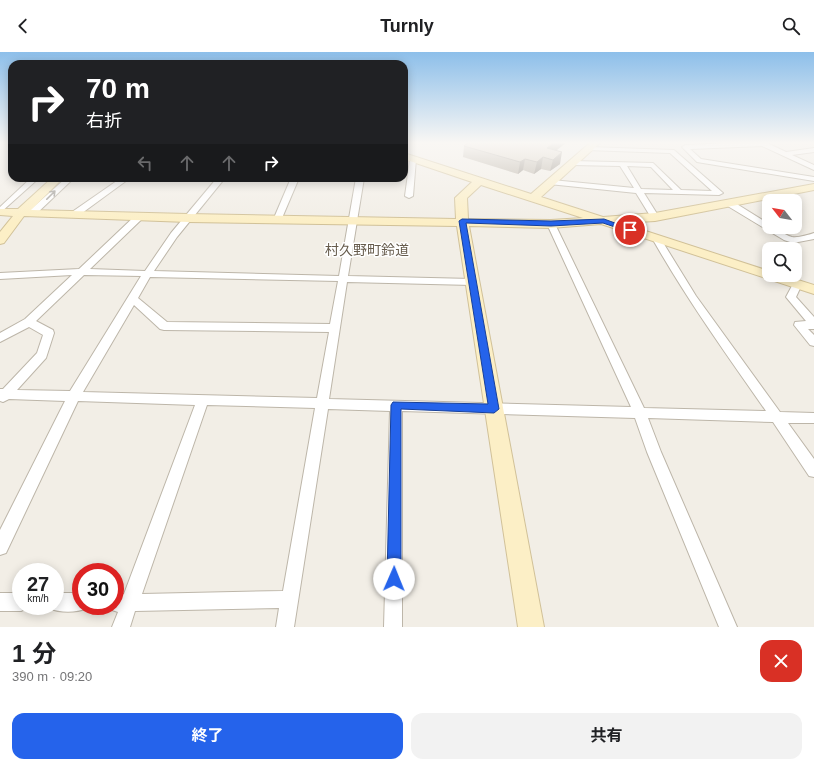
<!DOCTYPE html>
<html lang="ja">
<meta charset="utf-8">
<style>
:root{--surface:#fff;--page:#f2f2f2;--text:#202124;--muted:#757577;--accent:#2563eb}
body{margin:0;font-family:Arial,"Noto Sans JP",sans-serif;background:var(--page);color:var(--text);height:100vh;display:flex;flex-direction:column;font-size:15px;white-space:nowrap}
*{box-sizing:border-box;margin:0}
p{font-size:13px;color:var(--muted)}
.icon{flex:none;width:22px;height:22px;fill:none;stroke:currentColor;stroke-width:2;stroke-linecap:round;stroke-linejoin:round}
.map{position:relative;height:575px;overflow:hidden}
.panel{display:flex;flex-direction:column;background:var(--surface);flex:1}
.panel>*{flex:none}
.top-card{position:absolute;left:8px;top:8px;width:400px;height:122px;border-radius:12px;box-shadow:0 2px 10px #0003;background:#202124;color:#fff;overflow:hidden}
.needle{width:26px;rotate:301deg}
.fabs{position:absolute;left:762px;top:142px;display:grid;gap:8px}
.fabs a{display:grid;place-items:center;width:40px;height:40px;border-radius:8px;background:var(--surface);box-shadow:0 2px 10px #0003;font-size:20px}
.speed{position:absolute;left:12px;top:511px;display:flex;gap:8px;font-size:20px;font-weight:700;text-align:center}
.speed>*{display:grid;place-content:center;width:52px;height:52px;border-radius:50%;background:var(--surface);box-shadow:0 2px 10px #0003;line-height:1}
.speed small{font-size:10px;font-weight:400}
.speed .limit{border:6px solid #d22;background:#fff;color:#111}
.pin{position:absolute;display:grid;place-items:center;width:34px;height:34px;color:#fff;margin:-17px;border:2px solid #fff;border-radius:50%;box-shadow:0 1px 4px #0007}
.me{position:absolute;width:44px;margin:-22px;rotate:1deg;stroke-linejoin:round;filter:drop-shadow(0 0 3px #0008)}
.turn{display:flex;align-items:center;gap:14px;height:84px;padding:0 12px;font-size:18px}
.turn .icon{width:52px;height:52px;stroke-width:2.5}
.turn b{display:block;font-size:28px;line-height:34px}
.lanes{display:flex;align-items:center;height:38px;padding:0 12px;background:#0003;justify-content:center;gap:20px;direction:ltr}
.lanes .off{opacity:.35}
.round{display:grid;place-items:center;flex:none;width:42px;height:42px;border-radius:12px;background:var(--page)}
.headline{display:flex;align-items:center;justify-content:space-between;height:68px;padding:0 12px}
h1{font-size:24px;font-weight:700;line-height:30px}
.primary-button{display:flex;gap:8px;margin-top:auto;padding:8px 12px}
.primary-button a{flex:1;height:46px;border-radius:12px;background:var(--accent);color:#fff;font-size:16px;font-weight:700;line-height:46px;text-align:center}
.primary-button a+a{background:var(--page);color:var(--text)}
header{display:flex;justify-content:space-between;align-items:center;height:52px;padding:0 12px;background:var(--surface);font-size:18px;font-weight:700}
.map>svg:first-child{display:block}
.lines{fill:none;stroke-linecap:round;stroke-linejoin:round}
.street-casing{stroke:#bdb6a9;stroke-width:2}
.secondary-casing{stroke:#d1c198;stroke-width:2}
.street{fill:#fff;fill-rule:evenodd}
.secondary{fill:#fcefc6;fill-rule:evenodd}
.wall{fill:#b6aea2}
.shaded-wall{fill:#948d84}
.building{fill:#d4cabc;stroke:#948d84}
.oneway{stroke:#a29f9a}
.route{fill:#2563eb;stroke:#184099}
.labels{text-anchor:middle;stroke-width:3;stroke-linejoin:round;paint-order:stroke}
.quarter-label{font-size:14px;fill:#675c4d;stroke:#fff}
</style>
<header><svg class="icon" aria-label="back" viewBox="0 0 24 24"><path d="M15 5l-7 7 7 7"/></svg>Turnly<svg class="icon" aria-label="search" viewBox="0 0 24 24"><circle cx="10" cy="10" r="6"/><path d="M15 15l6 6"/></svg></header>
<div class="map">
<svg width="814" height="575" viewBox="0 0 814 575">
<rect width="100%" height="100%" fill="#f2eee6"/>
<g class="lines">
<g class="street-casing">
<path id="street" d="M756,90H765L786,100L814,96V100L792,103L814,113V118L762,94L690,97L701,107L814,125V129L697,110L682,95L685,93Z
M589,95L674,98L723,141L719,143L644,141L659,165L655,167H652L636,141L549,132L548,130L552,128L634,136L620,114L573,113L570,111L573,109L653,111L681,138L712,139L670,101L587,98V96ZM627,114L651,115L673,138L641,137Z
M413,105L416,107L413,144L409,146L405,144L410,107Z
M31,126H39L0,161V155Z
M66,126H74L35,163H29V159Z
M121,126H130L78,164H72V160Z
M217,126H225L177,185L154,219L339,224L356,126H364L348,224L472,227L477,230L472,233L347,230L329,347L631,355L547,172L551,170L555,172L644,356L766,359C726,302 686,246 652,186L653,184H659L696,244L780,360L814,361V371H788L814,407V425L809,424L773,370L648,366L661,400L737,575H719L647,400L635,366L402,359V575H384L390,359L328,357L294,575H276L279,556L135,559L130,575H112L118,560L109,557L108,554H115V542H124L195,353L78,349L6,501L0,503V478L65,349L9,347L3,350L0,349V337H3L37,301L43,283L29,275L0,290V281L25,267L72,223L0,227V221L79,217L137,162H143V166L90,217L145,219L171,181ZM84,223L141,224L70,339L17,338L46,306L54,281L53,278L36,269ZM150,225L338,229L330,272L167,270L138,246ZM134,253L160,277L164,278L329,280L317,346L83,340ZM207,353L315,356L283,539L142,542Z
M291,126H299L282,166L275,168L274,166Z
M726,149H732L769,172V175C778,175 783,183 792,185C798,186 808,183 814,181V187L793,191L784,188L726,153Z
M797,229L802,232L796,245L814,265V277H808L814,283V294L810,293L794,273L795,270L806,269L786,245L794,230Z
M0,541H21V554H28L27,556L21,559H0Z
M55,541H81V554H88L87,556C76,561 60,561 49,556L48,554H55Z"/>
</g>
<g class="secondary-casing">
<path id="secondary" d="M591,90H601L541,145L603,165L655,161L814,132V138L655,169L621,171L769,219V223H782L814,233V242L601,172L551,176L469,174L544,575H518L457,174L188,170L24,164L4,191L0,192V180L13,164L0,163V157H18L52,126H63L31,158L188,162L456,167L455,146L472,130L404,107V101L531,142ZM481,133L583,166L551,168L468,167L467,146Z"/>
</g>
<use href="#street" class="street"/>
<use href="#secondary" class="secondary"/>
</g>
<path class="wall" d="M469,90H567L556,99L560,112L550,119L541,117L534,122L523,118L518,122L463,105L464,94Z"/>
<path class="shaded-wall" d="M555,90H567L546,106L547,96Z
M562,100L560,112L550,119L553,108Z
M543,105L541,117L534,122L537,110Z
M525,107L523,118L518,122L520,110Z"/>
<path class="building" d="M469,90H555L547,96L562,100L553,108L543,105L537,110L525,107L520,110L464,94Z"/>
<defs><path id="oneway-shaft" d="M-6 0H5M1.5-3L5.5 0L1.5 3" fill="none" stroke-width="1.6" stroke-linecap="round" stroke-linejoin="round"/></defs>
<use class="oneway" href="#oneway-shaft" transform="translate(51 143) rotate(-45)"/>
<linearGradient id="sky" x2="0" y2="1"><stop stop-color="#8dbfea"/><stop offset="0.53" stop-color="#f9f7f4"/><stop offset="1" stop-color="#f9f7f4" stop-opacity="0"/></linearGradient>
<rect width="814" height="171" fill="url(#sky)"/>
<path class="route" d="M462,167L551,169L604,167L634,178L630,180L603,171L551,174L466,171L499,357L494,361L401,357V527L399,532L394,534L389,532L387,527L391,353L393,350L488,352L459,169Z"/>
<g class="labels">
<g class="quarter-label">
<text x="367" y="203">村久野町鈴道</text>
</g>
</g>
</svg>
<div class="fabs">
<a><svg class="needle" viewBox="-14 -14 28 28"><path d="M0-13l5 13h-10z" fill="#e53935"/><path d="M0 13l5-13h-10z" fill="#757577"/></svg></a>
<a><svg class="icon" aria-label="search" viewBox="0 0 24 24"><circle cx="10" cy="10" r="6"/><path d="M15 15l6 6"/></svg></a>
</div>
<div class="speed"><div>27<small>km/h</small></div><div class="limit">30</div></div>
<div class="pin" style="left:630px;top:178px;background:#d93025"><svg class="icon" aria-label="arrive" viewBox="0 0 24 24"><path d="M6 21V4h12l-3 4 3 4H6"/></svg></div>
<svg class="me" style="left:394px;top:527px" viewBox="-20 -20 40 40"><circle r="19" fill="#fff"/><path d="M0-13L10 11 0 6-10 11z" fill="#2563eb"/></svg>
<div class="top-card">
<div class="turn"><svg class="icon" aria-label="right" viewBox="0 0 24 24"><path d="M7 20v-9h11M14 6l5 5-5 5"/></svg><div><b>70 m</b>右折</div></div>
<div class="lanes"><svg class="icon off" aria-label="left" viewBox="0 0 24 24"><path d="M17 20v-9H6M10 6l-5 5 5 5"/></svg><svg class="icon off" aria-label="ahead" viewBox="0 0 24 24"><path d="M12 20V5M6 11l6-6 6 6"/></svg><svg class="icon off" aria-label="ahead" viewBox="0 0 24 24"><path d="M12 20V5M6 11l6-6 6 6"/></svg><svg class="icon" aria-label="right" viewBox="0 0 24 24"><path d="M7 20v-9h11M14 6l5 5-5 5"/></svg></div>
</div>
</div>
<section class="panel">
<div class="headline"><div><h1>1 分</h1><p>390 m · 09:20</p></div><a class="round" style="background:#d93025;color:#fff"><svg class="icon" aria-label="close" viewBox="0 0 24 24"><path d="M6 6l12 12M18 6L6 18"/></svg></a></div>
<div class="primary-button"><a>終了</a><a>共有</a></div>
</section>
